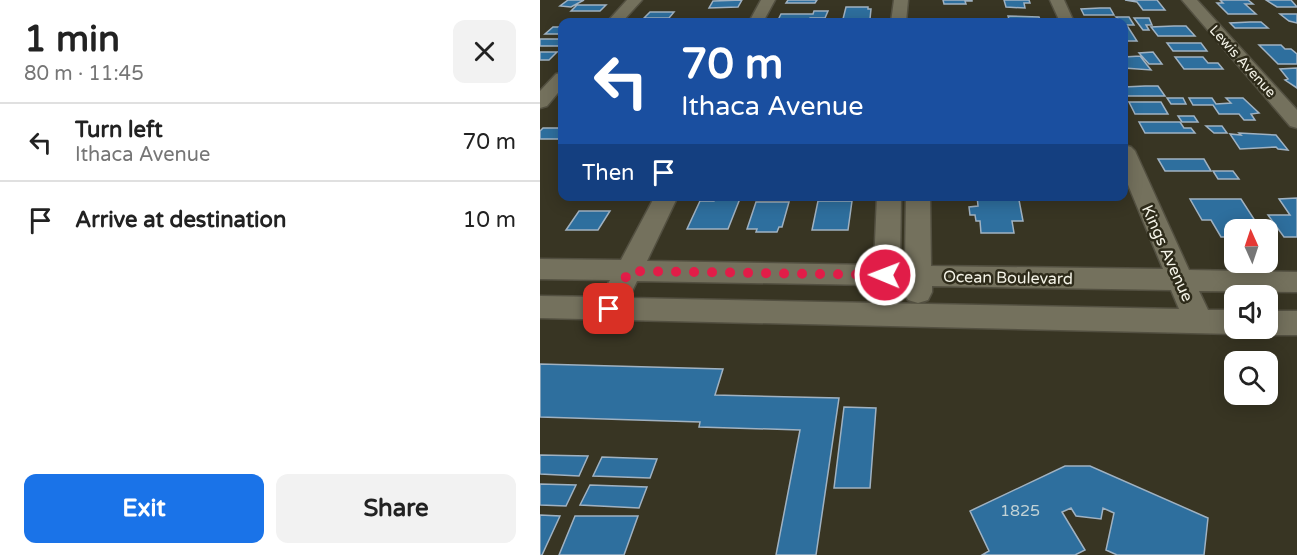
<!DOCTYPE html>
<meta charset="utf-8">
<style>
:root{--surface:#fff;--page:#f2f2f2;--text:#222;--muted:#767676;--line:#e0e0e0;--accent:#1a73e8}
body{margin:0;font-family:"Varela Round",sans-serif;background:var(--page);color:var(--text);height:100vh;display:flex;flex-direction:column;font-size:22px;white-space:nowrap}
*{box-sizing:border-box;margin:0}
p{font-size:20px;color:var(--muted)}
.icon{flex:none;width:33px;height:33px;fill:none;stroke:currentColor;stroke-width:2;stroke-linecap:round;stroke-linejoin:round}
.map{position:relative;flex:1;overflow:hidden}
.drawer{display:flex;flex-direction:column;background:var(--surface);width:540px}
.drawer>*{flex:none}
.hud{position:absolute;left:18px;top:18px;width:570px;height:183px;border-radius:12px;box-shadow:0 3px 15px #0003;background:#1a4fa0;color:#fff;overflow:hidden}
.needle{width:39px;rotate:357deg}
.tools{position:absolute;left:684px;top:219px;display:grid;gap:12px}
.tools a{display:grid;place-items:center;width:54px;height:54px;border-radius:12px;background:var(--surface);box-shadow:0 3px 15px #0003;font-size:30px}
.pin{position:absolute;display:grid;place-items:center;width:51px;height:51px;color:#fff;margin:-26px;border-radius:12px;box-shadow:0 3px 9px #0006}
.me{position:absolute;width:66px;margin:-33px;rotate:271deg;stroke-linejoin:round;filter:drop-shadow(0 0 4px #0008)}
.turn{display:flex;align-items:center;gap:21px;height:126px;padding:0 24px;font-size:27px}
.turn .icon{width:78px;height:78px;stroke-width:2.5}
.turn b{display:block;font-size:42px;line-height:51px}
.then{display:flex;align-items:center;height:57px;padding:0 24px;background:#0003;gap:12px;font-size:22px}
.round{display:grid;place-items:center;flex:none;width:63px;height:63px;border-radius:12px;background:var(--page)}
.headline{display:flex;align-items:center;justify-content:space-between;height:102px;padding:0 24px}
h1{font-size:36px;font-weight:700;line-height:45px}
.primary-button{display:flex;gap:12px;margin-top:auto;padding:12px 24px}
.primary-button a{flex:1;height:69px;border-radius:12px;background:var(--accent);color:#fff;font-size:24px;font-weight:700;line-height:69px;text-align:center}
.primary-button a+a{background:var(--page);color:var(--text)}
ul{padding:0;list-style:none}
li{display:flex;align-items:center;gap:18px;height:78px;padding:0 24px;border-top:2px solid var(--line)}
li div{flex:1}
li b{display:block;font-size:22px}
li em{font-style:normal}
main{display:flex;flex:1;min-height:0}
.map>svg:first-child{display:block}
.building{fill:#2e6f9e;stroke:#a0b2c2;stroke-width:1.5}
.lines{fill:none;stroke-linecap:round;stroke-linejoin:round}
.street-casing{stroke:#535041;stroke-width:3}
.street{fill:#74715d;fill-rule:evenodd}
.route{stroke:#e11d48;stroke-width:10;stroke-dasharray:0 18}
.labels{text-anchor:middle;stroke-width:5;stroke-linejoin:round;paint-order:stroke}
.far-street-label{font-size:14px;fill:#f4f3e7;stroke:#2e2b1a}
.street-label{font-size:16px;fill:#f4f3e7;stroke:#2e2b1a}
.near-number-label{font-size:16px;fill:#c2d2d5}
</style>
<main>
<section class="drawer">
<div class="headline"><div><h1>1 min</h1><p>80 m · 11:45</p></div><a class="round"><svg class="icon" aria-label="close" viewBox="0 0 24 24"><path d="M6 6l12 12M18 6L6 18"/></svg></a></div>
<ul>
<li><svg class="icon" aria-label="left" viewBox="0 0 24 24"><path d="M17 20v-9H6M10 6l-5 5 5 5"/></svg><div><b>Turn left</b><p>Ithaca Avenue</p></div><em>70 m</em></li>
<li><svg class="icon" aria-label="arrive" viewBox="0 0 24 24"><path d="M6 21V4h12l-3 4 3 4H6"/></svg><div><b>Arrive at destination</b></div><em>10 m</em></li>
</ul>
<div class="primary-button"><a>Exit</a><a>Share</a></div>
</section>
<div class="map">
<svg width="757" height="555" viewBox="0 0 757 555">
<rect width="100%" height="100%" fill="#383523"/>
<path class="building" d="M28,0H44L31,7L20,6Z
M202,0L198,7L169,8L173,1Z
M248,0H277L275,3H246Z
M403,0H432V1H425L426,4H404Z
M464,0H489L490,3H484L485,8L466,7Z
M585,0H617L625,10H603L597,2Z
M680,0H708L713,4H705L716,14H688L677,3H683Z
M726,0H751L757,7H737Z
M37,5H66L60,11H31Z
M306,7H328V9H331L330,19H303Z
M560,8H570L574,15H544L541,9Z
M274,11H288L285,18H270L269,22H237L241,14H273Z
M110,12H134L129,18H104Z
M740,14H757V23L749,21Z
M468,16L499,17L501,22H470Z
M576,17H589L594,25H584Z
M594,18H609L612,25H606L609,30H603Z
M406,20H436L437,22H407Z
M710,22H721L728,28H695L690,23Z
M634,26H646L655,36H618L611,27Z
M13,27H22V34H5Z
M584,27H588L597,41H584Z
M0,39H22V46H0Z
M627,43H661L667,51H633Z
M719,45H741L745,49H751L757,54V64H738Z
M0,52H17L9,60H0Z
M613,52L622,64H609L599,53Z
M600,56L611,70L584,68V57Z
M635,57H663L668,63H678L683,69H644Z
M757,68V88L745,80L748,79L740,69Z
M605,86H618L625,96H586L584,92V87Z
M627,98H643L646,104H631Z
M649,98H672L676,104L691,103L686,98H703L719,113L711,114L715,120H704L699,114H679L673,105H653Z
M589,102H621L628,114H595Z
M638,116H654L658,122H642Z
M599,122H640L644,128H651L655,133H605Z
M666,126H682L687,133H674Z
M3,128H22V139H0V131Z
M699,133L736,135L748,150L738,149L736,147L700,149L690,134L701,135Z
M618,159H664L671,171H625Z
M673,171H693L699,179H678Z
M176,196H201L188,229H147L160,201H174Z
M437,196H494L495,200H479L483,221H472L474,233H441L440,221H436L435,215H430L429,207L438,206Z
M757,198V237H744L728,215H750L739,199Z
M650,199H701L721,230H694V237H681L671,220H662Z
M278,201H312L308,230H272Z
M216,202H249L242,227H239L237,232H216L217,229H207Z
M39,211H70L58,230H26Z
M0,364L183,369L175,395L299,398L276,555H236L260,430L159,427L160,422L0,417Z
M304,407L336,408L330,488H294Z
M0,455L48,456L39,476L0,474Z
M62,457L117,459L110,478L53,476Z
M525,466H550L668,518L664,555H577L566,550L574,513L563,508L561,519L536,516L531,508L522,512L545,550L535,555H442L449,551L430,511Z
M0,484L36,485L26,506L0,505Z
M50,485L107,487L99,508L40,505Z
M0,515L20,516L2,555H0Z
M35,516H98L84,555H19Z"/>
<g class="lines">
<g class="street-casing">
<path id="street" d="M87,0H102L82,22H67Z
M221,0H235L223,22H209Z
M354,0H368L366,22H351Z
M510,0H524L534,22H520Z
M642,0H657L757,110V128L750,126Z
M22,73V88L7,106L0,108V91L16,74Z
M584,145L591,147L595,151L649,270L757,272V292L659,291L668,310H694V328H705L694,334L0,318V296L61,297L70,280L0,279V259L81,260L115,196H138L107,261L334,265L337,196H361L360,265H365L366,196H390L391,266L623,269L584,175ZM97,281L333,285L332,291L336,299L346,302L356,299L360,285H364V292L368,300L378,303L388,300L392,292V286L631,290L639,309L89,298Z
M728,311H757V335H728L718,331L716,328H728Z"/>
</g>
<use href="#street" class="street"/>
</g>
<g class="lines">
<path class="route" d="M69,309L89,271L345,275"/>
</g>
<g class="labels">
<g class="far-street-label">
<text transform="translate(703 61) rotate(48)" y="5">Lewis Avenue</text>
</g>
<g class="street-label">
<text transform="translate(628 253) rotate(66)" y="6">Kings Avenue</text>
<text transform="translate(468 277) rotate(1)" y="6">Ocean Boulevard</text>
</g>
<g class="near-number-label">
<text x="480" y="516">1825</text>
</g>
</g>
</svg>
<div class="tools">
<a><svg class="needle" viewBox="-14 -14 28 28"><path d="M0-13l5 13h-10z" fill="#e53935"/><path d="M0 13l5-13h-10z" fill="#767676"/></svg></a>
<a><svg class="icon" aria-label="sound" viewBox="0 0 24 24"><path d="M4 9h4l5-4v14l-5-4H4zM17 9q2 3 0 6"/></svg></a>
<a><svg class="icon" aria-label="search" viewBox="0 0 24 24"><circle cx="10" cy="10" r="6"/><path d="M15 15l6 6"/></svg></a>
</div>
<div class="pin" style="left:69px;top:309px;background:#d93025"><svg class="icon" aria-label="arrive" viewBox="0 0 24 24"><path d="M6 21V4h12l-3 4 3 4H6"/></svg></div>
<svg class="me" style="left:345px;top:275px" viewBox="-20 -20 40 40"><circle r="17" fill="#e11d48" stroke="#fff" stroke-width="3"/><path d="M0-11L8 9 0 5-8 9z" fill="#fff"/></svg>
<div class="hud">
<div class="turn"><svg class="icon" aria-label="left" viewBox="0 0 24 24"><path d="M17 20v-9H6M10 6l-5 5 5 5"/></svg><div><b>70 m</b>Ithaca Avenue</div></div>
<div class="then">Then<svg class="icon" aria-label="arrive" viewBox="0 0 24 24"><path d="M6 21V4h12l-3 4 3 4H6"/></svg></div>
</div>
</div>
</main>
